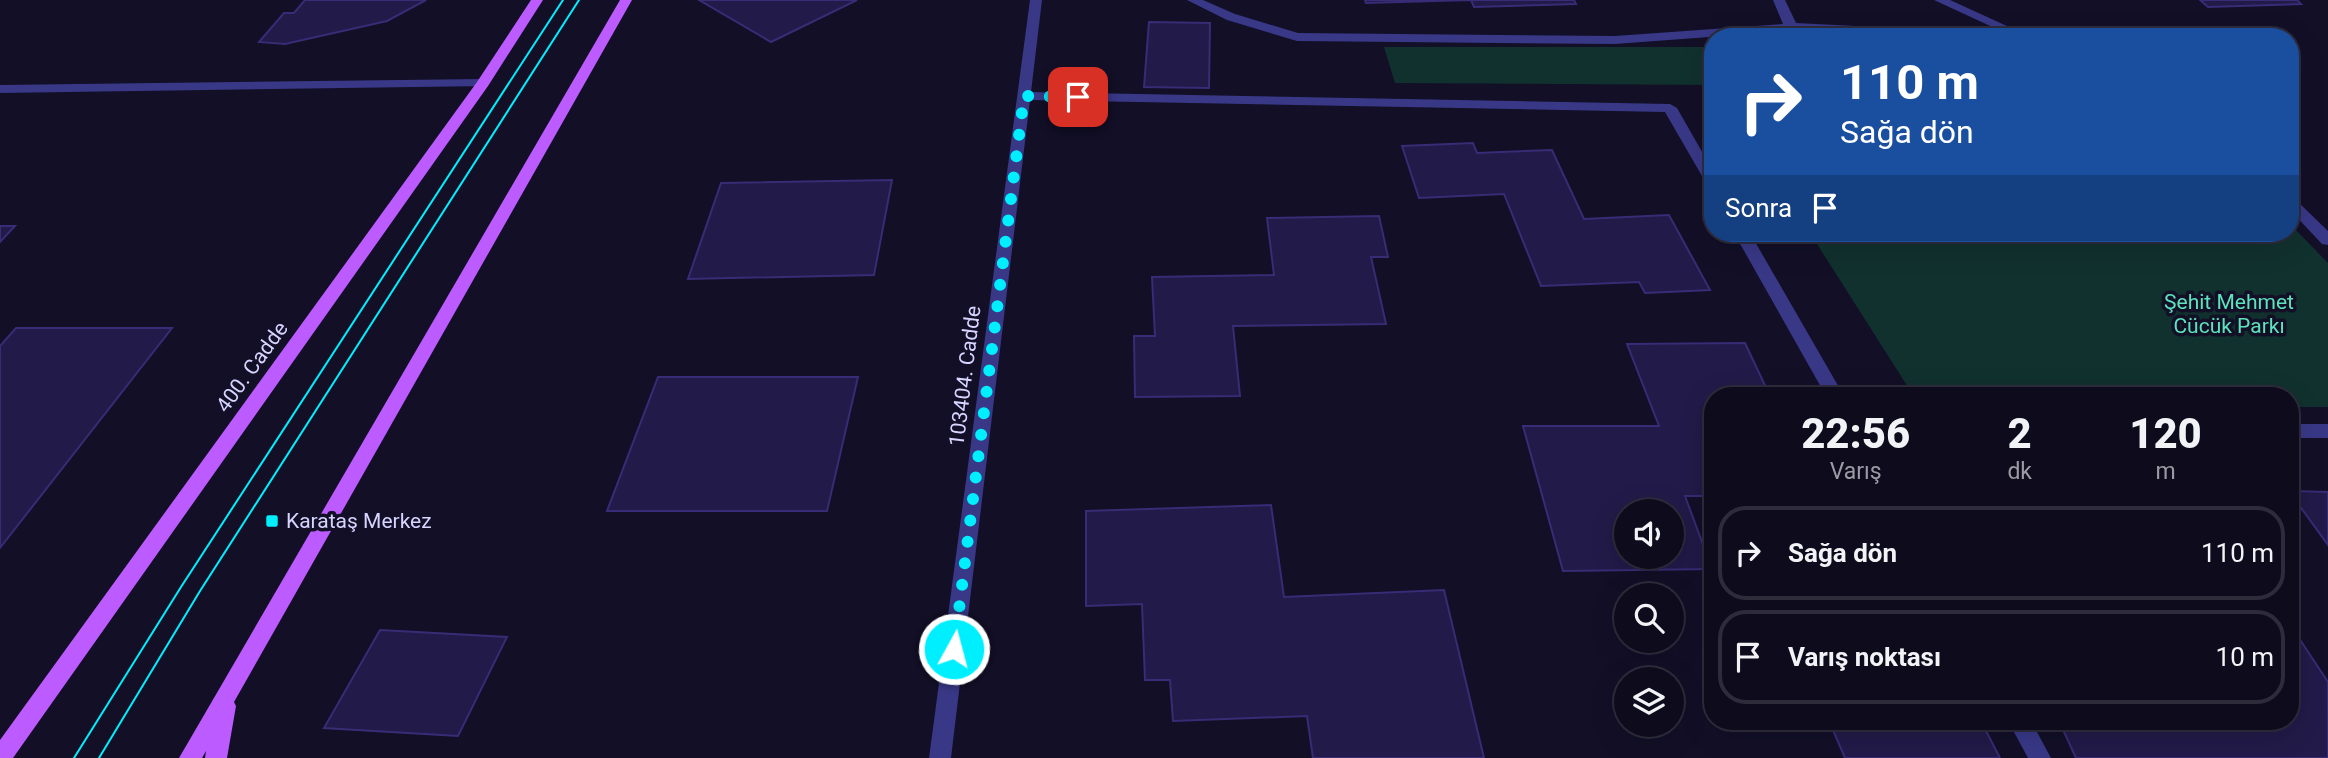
<!DOCTYPE html>
<html lang="tr">
<meta charset="utf-8">
<style>
:root{--surface:#0e0b1d;--page:#171426;--text:#f1f3f6;--muted:#9b9ba4;--line:#2e2b3b}
body{margin:0;font-family:Roboto,sans-serif;background:var(--page);color:var(--text);height:100vh;display:flex;flex-direction:column;font-size:26px;white-space:nowrap}
*{box-sizing:border-box;margin:0}
p{font-size:23px;color:var(--muted)}
.icon{flex:none;width:38px;height:38px;fill:none;stroke:currentColor;stroke-width:2;stroke-linecap:round;stroke-linejoin:round}
.map{position:relative;flex:1;overflow:hidden}
.side{position:absolute;left:1704px;top:387px;width:595px;height:343px;display:flex;flex-direction:column;background:var(--surface);border-radius:28px;box-shadow:0 7px 28px #0002,0 0 0 2px var(--line)}
.side>*{flex:none}
.banner{position:absolute;left:1704px;top:28px;width:595px;height:214px;border-radius:28px;box-shadow:0 7px 28px #0002,0 0 0 2px var(--line);background:#1a4fa0;color:#fff;overflow:hidden}
.controls{position:absolute;left:1614px;top:499px;display:grid;gap:14px}
.controls a{display:grid;place-items:center;width:70px;height:70px;border-radius:50%;background:var(--surface);box-shadow:0 7px 28px #0002,0 0 0 2px var(--line);font-size:35px}
.pin{position:absolute;display:grid;place-items:center;width:60px;height:60px;color:#fff;margin:-30px;border-radius:14px;box-shadow:0 4px 10px #0006}
.me{position:absolute;width:77px;margin:-38px;rotate:7deg;stroke-linejoin:round;filter:drop-shadow(0 0 5px #0008)}
.turn{display:flex;align-items:center;gap:24px;height:147px;padding:0 21px;font-size:32px}
.turn .icon{width:91px;height:91px;stroke-width:2.5}
.turn b{display:block;font-size:49px;line-height:60px}
.then{display:flex;align-items:center;height:66px;padding:0 21px;background:#0003;gap:14px;font-size:26px}
.eta{display:flex;justify-content:space-evenly;align-items:center;height:119px;text-align:center}
.eta b{font-size:42px;font-weight:800;line-height:49px}
ul{padding:0;list-style:none}
li{display:flex;align-items:center;gap:21px;height:94px;margin:0 14px 10px;padding:0 7px;border:4px solid var(--line);border-radius:28px}
li div{flex:1}
li b{display:block;font-size:26px}
li em{font-style:normal}
.map>svg:first-child{display:block}
.green{fill:#11312e}
.building{fill:#221a48;stroke:#372c75;stroke-width:2;fill-rule:evenodd}
.lines{fill:none;stroke-linecap:round;stroke-linejoin:round}
.minor{fill:#383887;fill-rule:evenodd}
.major{fill:#bc5bff;fill-rule:evenodd}
.tram{stroke:#00efff;stroke-width:2}
.route{stroke:#00efff;stroke-width:12;stroke-dasharray:0 21.6}
.poi-dot{fill:#00efff;stroke:#120f27;stroke-width:2.5}
.labels{text-anchor:middle;stroke-width:7;stroke-linejoin:round;paint-order:stroke}
.park-label{font-size:21px;fill:#5ce3bc;stroke:#120f27}
.street-label{font-size:21px;fill:#d7d4ff;stroke:#120f27}
.poi-label{font-size:21px;fill:#d7d4ff;stroke:#120f27;text-anchor:start}
</style>
<div class="map">
<svg width="2328" height="758" viewBox="0 0 2328 758">
<rect width="100%" height="100%" fill="#120f27"/>
<path class="green" d="M1384,47H1713V85L1395,83Z
M2291,225L2328,263V407H2291V396L1913,395L1810,233H2291Z"/>
<path class="building" d="M305,0H426L387,21L285,44L259,42L284,13H294Z
M699,0H857L771,42Z
M1365,0H1574L1576,4L1474,7L1471,0L1366,3Z
M2200,0H2297L2301,4L2208,7Z
M1149,22L1210,23L1209,88L1144,87Z
M1473,143L1477,153L1552,150L1584,219L1669,215L1710,290L1645,293L1639,282L1541,286L1504,194L1419,198L1402,146Z
M892,180L874,275L688,279L721,183Z
M1379,216L1388,257H1371L1386,324L1233,326L1240,396L1135,397L1134,336H1155L1152,277L1274,275L1267,218Z
M0,226H15L0,242Z
M16,328H172L0,548V346Z
M1745,343L1770,396H1713V496H1685L1712,569L1563,571L1523,426H1659L1627,344ZM1626,511H1671V556H1626Z
M658,377H858L827,511H607Z
M2291,491L2328,492V545L2291,494Z
M1271,505L1284,597L1444,590L1484,758H1313L1307,716L1173,721L1170,680H1145L1142,604L1086,606V511Z
M2291,626L2328,682V758H2076L2059,721H2291Z
M380,630L507,637L458,736L324,728Z
M1829,721H1981L2000,758H1845Z"/>
<g class="lines">
<path class="minor" d="M1030,0H1042L1031,92L1670,104L1677,108L1713,171V187L1706,183L1665,112L1030,100L951,758H929Z
M1187,0H1203L1235,14L1298,33L1615,36L1783,24L1773,0H1785L1796,23L1997,33L2003,37H1912L1791,31L1615,44L1297,41L1227,20Z
M1934,0H1950L2031,37H2014Z
M483,79L488,80V86L0,93V85Z
M2291,198L2296,200L2328,231V245L2322,244L2291,211Z
M1734,233H1750L1844,396H1826Z
M2291,424H2328V438H2291Z
M2008,721H2031L2051,758H2028Z"/>
<path class="major" d="M531,0H543L488,86L13,758H0V740L477,82Z
M620,0H632L234,702L236,706L227,758H205L206,751L202,758H179Z"/>
<path class="tram" d="M74,758L181,587L563,0
M99,758L200,591L579,0"/>
</g>
<g class="lines">
<path class="route" d="M954,649L1024,96L1078,97"/>
</g>
<rect class="poi-dot" x="265" y="514" width="14" height="14" rx="3.5"/>
<g class="labels">
<g class="park-label">
<text x="2229" y="309">Şehit Mehmet<tspan x="2229" dy="24">Cücük Parkı</tspan></text>
</g>
<g class="street-label">
<text transform="translate(252 367) rotate(-54)" y="7">400. Cadde</text>
<text transform="translate(965 376) rotate(-83)" y="7">103404. Cadde</text>
</g>
<g class="poi-label">
<text x="286" y="528">Karataş Merkez</text>
</g>
</g>
</svg>
<div class="controls">
<a><svg class="icon" aria-label="sound" viewBox="0 0 24 24"><path d="M4 9h4l5-4v14l-5-4H4zM17 9q2 3 0 6"/></svg></a>
<a><svg class="icon" aria-label="search" viewBox="0 0 24 24"><circle cx="10" cy="10" r="6"/><path d="M15 15l6 6"/></svg></a>
<a><svg class="icon" aria-label="layers" viewBox="0 0 24 24"><path d="M12 4l9 5-9 5-9-5zM3 14l9 5 9-5"/></svg></a>
</div>
<div class="pin" style="left:1078px;top:97px;background:#d93025"><svg class="icon" aria-label="arrive" viewBox="0 0 24 24"><path d="M6 21V4h12l-3 4 3 4H6"/></svg></div>
<svg class="me" style="left:954px;top:649px" viewBox="-20 -20 40 40"><circle r="17" fill="#00efff" stroke="#fff" stroke-width="3"/><path d="M0-11L8 9 0 5-8 9z" fill="#fff"/></svg>
<div class="banner">
<div class="turn"><svg class="icon" aria-label="right" viewBox="0 0 24 24"><path d="M7 20v-9h11M14 6l5 5-5 5"/></svg><div><b>110 m</b>Sağa dön</div></div>
<div class="then">Sonra<svg class="icon" aria-label="arrive" viewBox="0 0 24 24"><path d="M6 21V4h12l-3 4 3 4H6"/></svg></div>
</div>
<section class="side">
<div class="eta">
<div><b>22:56</b><p>Varış</p></div>
<div><b>2</b><p>dk</p></div>
<div><b>120</b><p>m</p></div>
</div>
<ul>
<li><svg class="icon" aria-label="right" viewBox="0 0 24 24"><path d="M7 20v-9h11M14 6l5 5-5 5"/></svg><div><b>Sağa dön</b></div><em>110 m</em></li>
<li><svg class="icon" aria-label="arrive" viewBox="0 0 24 24"><path d="M6 21V4h12l-3 4 3 4H6"/></svg><div><b>Varış noktası</b></div><em>10 m</em></li>
</ul>
</section>
</div>
